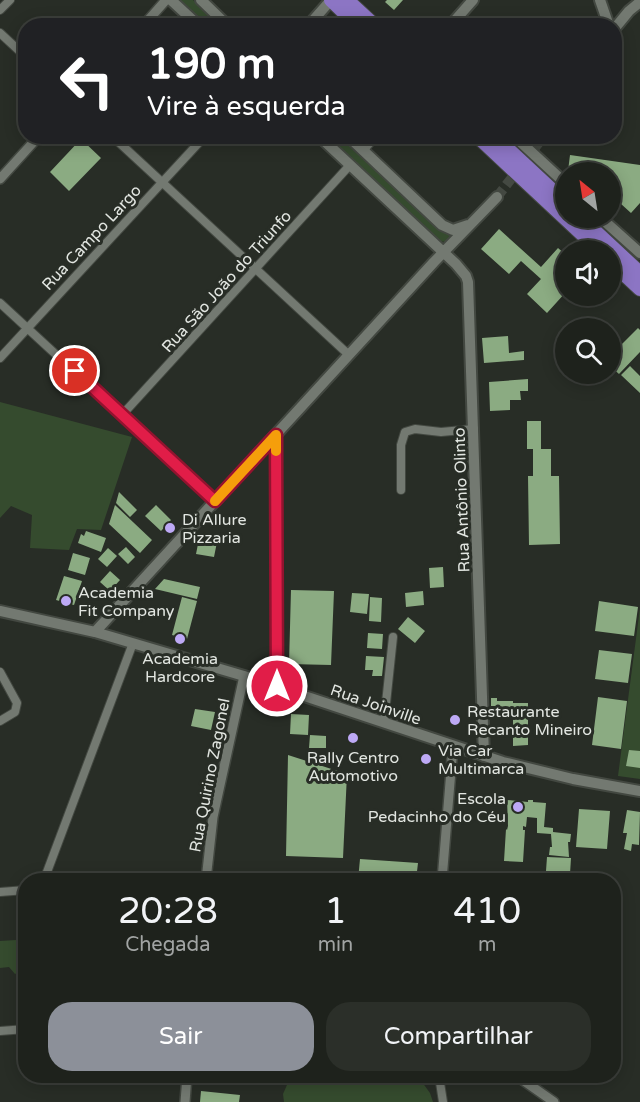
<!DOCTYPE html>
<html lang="pt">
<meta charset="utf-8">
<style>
:root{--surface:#1e221c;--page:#2b2f29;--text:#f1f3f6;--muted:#a1a4a3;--line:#3c3f3b;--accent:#8c9099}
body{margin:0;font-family:"Varela Round",sans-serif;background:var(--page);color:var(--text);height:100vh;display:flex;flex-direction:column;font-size:22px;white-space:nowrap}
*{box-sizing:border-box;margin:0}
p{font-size:20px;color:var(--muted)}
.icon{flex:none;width:33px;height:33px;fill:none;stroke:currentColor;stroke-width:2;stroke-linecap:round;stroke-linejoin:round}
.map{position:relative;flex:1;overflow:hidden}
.details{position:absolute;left:18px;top:873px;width:603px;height:210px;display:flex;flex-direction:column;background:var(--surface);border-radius:24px;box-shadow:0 3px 15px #0003,0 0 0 2px var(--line)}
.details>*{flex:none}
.top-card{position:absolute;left:18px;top:18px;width:604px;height:126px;border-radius:24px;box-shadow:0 3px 15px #0003,0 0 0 2px var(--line);background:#202124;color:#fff;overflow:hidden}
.needle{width:39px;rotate:330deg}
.fabs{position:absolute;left:555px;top:162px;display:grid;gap:12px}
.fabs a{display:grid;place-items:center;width:66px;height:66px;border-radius:50%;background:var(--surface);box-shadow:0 3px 15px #0003,0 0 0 2px var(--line);font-size:30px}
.pin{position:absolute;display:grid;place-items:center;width:51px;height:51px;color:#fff;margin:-26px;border:3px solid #fff;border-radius:50%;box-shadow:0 2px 6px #0007}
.me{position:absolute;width:66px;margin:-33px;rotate:0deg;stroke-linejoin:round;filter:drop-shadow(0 0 4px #0008)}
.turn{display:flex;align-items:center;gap:21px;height:126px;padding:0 30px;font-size:27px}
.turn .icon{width:78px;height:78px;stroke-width:2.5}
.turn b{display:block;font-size:42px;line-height:51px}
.eta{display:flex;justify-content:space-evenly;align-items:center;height:102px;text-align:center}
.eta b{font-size:36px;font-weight:600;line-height:42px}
.cta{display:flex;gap:12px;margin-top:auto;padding:12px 30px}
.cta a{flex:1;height:69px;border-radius:24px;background:var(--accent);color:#fff;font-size:24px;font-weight:600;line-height:69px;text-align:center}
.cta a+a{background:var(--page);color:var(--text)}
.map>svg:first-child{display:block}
.green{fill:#354b2e}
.building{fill:#8bab82}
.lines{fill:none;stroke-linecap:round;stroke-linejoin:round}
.secondary-tunnel{stroke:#444942;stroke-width:10;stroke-dasharray:10 5;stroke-linecap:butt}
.minor-casing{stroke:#434841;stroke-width:10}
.tertiary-casing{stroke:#434841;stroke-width:12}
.secondary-casing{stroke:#434841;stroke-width:14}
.trunk-casing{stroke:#434841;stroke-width:16}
.minor{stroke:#737971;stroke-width:8}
.tertiary{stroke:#737971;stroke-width:9}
.secondary{stroke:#737971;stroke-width:10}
.trunk{stroke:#8c75c4;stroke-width:14}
.route-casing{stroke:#92132f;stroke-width:15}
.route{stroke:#e11d48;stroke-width:10}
.slow{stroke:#f59e0b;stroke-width:10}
.poi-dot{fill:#bda9f5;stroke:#282d26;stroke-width:2}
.labels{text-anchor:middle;stroke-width:6;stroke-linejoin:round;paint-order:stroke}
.street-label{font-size:16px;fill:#e2e6e1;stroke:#282d26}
.poi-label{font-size:16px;fill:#e2e6e1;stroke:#282d26;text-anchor:start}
</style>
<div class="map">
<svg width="640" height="1102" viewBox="0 0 640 1102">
<rect width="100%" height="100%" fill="#282d26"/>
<path class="green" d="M175,0H193L221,25H203Z
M325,137H340L441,230L457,235L446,242L438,241Z
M0,402L132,437L101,530L77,529L69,550L30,548L32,515L11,506L0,518Z
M640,608V779L618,776Z
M25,934V969L15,974L9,967L0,968V941L16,940Z
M305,1076H346L422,1082L430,1093L433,1102H284L283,1094L290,1078Z"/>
<path class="building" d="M387,0H403L394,10L385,2Z
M81,139L101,158L69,191L50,172Z
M570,155L640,165V203L631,213L610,194V172L568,171Z
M499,229L541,267L558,248L566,255V292L547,313L527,294L541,279L521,261L509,274L481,249Z
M638,328L640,330V352L619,374L610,366V358L615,353L610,348L616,341L621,345Z
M508,336L509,353L524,351V360L484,363L482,338Z
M630,366L640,376V393L621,375Z
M528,379V391H520L521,400H510V410L490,411L489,382Z
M527,421H541V449H551V476H559L560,544L529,545L528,476H533V449H527Z
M119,492L137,510L130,517L116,503Z
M115,505L152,540L140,553L109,524Z
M156,505L171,520L161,531L145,516Z
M86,531L106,538L101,552L78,543L81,534L84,536Z
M199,539L217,542L214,557L196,554Z
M126,547L135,557L128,564L118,554Z
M108,548L117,556L107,567L98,559Z
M73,553L90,558L85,575L68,570Z
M443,567L444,587L430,588L429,568Z
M110,571L120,580L110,591L100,582Z
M64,576L82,581L74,605L56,600Z
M164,579L200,587L197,599L155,589Z
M291,590L334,591L331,665L289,664Z
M423,591L424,605L406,607L405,593Z
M352,593L369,594L367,614L350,612Z
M182,597L197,601L187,639L172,635Z
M370,597L382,598L381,622L369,621Z
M599,601L638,607L634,636L595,631Z
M408,617L425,631L415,643L398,629Z
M368,633L383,634L382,649L367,648Z
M599,650L632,654L628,683L595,679Z
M366,656L384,657L382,676H372L373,670H365Z
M598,697L627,701L621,749L592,745Z
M491,698H497V701H513V703H528V745L513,746V717L497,718L496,706H491Z
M195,709L215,712L211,730L191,726Z
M291,714L309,715L308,735L290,734Z
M310,735L326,736V748H309Z
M629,750L640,751V768L626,766Z
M288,755L347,774L343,858L286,856Z
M507,800L528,802V800H533V802L546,803L544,827L553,828V832L571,834L570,842H568L569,857L549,855L550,847H552L551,834L537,833V818L527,817L526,827L523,826V830H525L523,862L504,861L506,829L507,830L508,826Z
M579,809L610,811L607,849L576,847Z
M627,810L640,812L639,845L632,844L631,851L624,849L627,833H623Z
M547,857L571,858L570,874L546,871Z
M360,859L418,863L416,880H358Z
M492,871L522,873L521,880H491Z
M250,1076H283L282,1085L250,1082Z
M201,1091L240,1095L239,1102H200Z"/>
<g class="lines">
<path class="secondary-tunnel" d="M497,197L544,136"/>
<g class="minor-casing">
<path id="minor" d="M0,10L10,0
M0,33L26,57
M112,136L349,355
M363,151L376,136
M0,303L215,501
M0,358L205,136
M122,415L350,165
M276,435L277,686
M401,490V445L405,432L415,429L441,432L474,429
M0,672L17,703L15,712L0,721
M384,722L393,637
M44,880L133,643
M0,892L26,890
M25,929L26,927
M0,1031L26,1029
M439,1076L443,1102"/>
</g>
<g class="tertiary-casing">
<path id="tertiary" d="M143,26L166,0
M0,179L39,136
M206,880L213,817L244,676
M442,880L453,746
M517,1076L554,1102
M185,1102L187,1076"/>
</g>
<g class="secondary-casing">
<path id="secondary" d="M171,0L199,26
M201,0L228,26
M600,0L609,26
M308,26L331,0
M450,26L473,0
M615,28L629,11L640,2
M319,136L456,264L466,276L468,282L484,756
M348,136L442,225L453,230L468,225
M514,136L566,184
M601,218L640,253
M0,611L95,632L244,676L503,762L573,779L640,791
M95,632L434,262L497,197"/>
</g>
<g class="trunk-casing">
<path id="trunk" d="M331,0L358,26
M347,0L375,26
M477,136L599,250
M494,136L566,203
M581,218L640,273
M610,261L640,289"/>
</g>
<use href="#minor" class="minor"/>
<use href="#tertiary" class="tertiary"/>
<use href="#secondary" class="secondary"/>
<use href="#trunk" class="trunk"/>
</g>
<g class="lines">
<g class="route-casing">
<path id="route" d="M75,371L215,501L276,435L277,686"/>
</g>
<use href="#route" class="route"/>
<path class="slow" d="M215,501L276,435V451"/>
</g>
<g class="poi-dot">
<circle cx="170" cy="528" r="6"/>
<circle cx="66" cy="601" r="6"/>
<circle cx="180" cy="639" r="6"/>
<circle cx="455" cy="720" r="6"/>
<circle cx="353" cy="738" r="6"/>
<circle cx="426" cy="759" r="6"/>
<circle cx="518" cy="807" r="6"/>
</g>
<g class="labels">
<g class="street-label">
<text transform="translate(91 237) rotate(-47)" y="6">Rua Campo Largo</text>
<text transform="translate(226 281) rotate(-48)" y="6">Rua São João do Triunfo</text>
<text transform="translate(461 500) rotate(-92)" y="6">Rua Antônio Olinto</text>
<text transform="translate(376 704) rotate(19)" y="6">Rua Joinville</text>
<text transform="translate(209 775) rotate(-79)" y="6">Rua Quirino Zagonel</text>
</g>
<g class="poi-label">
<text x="182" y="525">Di Allure<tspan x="182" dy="18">Pizzaria</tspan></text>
<text x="78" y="598">Academia<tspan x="78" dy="18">Fit Company</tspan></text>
<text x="180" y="664" text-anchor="middle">Academia<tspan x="180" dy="18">Hardcore</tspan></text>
<text x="467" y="717">Restaurante<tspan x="467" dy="18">Recanto Mineiro</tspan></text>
<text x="438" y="756">Via Car<tspan x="438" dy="18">Multimarca</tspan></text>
<text x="353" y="763" text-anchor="middle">Rally Centro<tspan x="353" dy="18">Automotivo</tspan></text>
<text x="506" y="804" text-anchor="end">Escola<tspan x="506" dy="18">Pedacinho do Céu</tspan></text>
</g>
</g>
</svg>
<div class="fabs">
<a><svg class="needle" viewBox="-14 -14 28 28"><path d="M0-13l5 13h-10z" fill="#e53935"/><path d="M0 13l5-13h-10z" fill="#a1a4a3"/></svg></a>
<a><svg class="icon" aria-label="sound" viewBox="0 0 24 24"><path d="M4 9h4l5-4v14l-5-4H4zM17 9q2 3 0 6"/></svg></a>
<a><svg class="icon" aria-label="search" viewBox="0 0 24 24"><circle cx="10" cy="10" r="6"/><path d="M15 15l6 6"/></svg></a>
</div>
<div class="pin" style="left:75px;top:371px;background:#d93025"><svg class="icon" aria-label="arrive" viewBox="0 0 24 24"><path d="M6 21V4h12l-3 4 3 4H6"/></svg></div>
<svg class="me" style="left:277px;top:686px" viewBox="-20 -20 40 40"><circle r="17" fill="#e11d48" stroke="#fff" stroke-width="3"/><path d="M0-11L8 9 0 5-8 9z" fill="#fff"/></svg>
<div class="top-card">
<div class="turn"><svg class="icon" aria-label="left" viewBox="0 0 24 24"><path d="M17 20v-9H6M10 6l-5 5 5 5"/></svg><div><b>190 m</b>Vire à esquerda</div></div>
</div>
<section class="details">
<div class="eta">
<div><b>20:28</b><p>Chegada</p></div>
<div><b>1</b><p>min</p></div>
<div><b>410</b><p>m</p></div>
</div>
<div class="cta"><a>Sair</a><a>Compartilhar</a></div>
</section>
</div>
